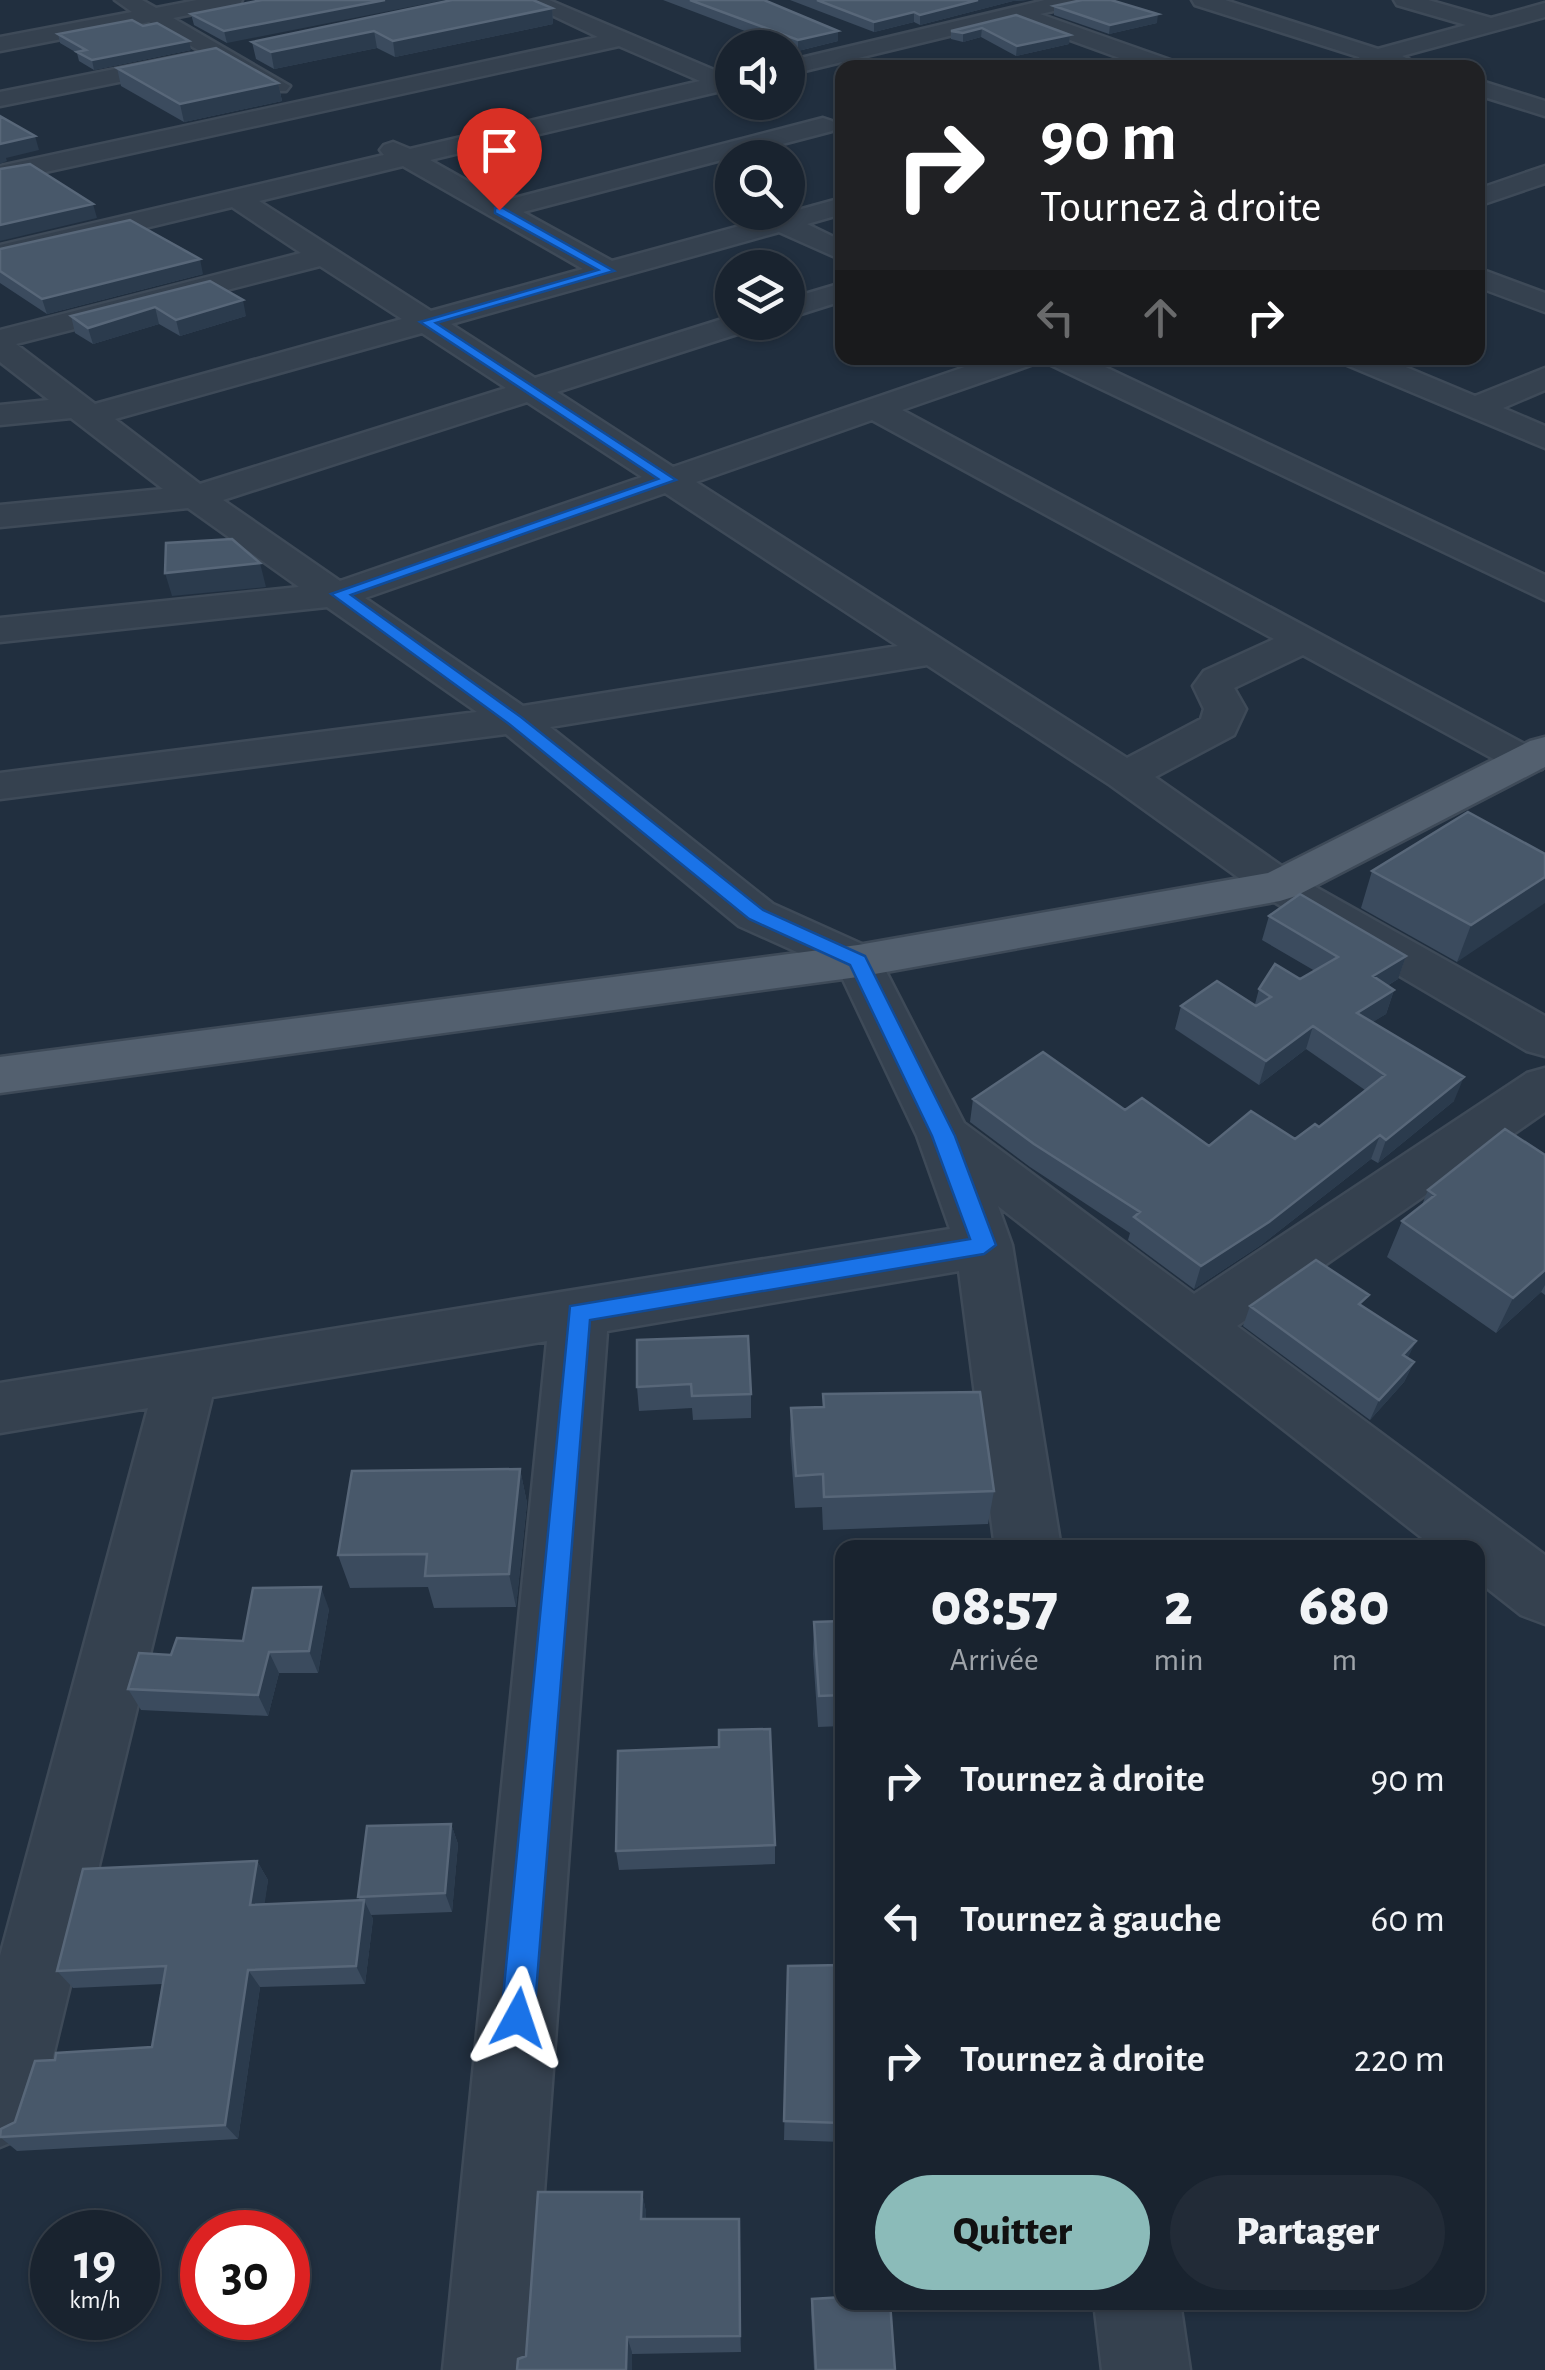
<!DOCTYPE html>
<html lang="fr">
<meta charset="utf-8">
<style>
:root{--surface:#19232f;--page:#222b37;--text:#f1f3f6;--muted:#9fa4aa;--line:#37404b;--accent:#8bbbb9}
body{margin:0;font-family:"Alegreya Sans",sans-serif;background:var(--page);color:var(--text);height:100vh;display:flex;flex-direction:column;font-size:38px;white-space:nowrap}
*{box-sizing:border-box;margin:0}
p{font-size:32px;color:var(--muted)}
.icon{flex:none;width:55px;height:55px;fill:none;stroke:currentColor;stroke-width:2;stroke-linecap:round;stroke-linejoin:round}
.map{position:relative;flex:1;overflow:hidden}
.details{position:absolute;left:835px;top:1540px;width:650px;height:770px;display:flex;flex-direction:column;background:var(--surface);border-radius:20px;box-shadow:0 2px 8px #0004,0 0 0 2px var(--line)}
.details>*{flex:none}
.top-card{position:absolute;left:835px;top:60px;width:650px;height:305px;border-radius:20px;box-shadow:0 2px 8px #0004,0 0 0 2px var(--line);background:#202124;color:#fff;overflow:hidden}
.tools{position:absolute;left:715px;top:30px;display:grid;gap:20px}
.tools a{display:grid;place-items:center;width:90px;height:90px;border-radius:50%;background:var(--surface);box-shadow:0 2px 8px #0004,0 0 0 2px var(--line);font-size:50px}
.speed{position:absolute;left:30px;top:2210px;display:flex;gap:20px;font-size:50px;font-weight:700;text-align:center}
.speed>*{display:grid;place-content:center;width:130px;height:130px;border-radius:50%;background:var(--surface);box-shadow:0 2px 8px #0004,0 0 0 2px var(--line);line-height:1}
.speed small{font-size:25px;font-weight:400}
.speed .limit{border:15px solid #d22;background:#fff;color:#111}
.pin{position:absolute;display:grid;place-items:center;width:85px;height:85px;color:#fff;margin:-102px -42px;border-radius:50% 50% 50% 0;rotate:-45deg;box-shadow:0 0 10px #0007}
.pin .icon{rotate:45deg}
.me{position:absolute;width:110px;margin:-55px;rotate:5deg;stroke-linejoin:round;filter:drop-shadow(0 0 8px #0008)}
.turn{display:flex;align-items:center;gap:35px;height:210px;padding:0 40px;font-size:45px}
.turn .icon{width:130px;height:130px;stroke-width:2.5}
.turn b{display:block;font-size:70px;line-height:85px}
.lanes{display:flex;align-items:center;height:95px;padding:0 40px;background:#0003;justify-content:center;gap:50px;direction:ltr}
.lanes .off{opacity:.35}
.eta{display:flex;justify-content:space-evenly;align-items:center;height:170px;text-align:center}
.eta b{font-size:60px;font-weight:800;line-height:70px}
.action{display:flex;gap:20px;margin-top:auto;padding:20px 40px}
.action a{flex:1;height:115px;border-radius:60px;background:var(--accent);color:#111;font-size:40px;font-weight:800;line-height:115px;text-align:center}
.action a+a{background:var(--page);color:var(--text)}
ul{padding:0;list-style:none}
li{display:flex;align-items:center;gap:30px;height:140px;padding:0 40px}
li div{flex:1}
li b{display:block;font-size:38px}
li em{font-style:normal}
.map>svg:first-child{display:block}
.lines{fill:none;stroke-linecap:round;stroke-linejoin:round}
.minor-casing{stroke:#3e4a58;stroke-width:5}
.major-casing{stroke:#3e4a58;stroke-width:5}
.minor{fill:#35414f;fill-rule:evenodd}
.major{fill:#53606f;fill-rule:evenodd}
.wall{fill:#3b4b5e}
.shaded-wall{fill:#2b3b4d}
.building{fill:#48586a;stroke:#586779;stroke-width:2.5}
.route{fill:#1a73e8;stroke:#114b97;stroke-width:2.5}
</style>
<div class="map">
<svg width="1545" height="2370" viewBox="0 0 1545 2370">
<rect width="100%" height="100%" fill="#212f3f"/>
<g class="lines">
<g class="minor-casing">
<path id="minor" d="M115,0H142L156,8L197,0H242L239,5L173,18L290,86L286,91H270L149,22L0,51V37L132,12Z
M520,0H549L726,75L732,74V93L721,91L430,160L503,201L823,118L832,121L836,126L832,131L523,212L612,261L842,198V214L807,224L842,241V260L779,232L451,324L535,378L732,316V322H760L756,328L557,392L673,467L991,358H1035L1031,365L902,410L1545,755L1542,769L1527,773L1512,769L1303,655L1234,688L1246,709L1234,735L1155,777L1296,876L1545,1016V1056L1527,1051L1264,896L1110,785L927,665L550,727L773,904L875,950L964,1123L1194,1294L1527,1073L1545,1068V1112L1237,1326L1545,1555V1624L1521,1615L1478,1581V1548H1435L998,1206L1012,1245L1061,1548H995L959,1271L607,1331L531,2370H443L547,1341L212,1397L41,2106L29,2135L0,2147V1956L148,1408L0,1433V1383L950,1229L917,1136L839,971L739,926L506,734L0,799V773L477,712L327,607L0,642V618L299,587L188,508L0,527V505L163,489L71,418L0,425V405L49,400L0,362V330L301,253L232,207L0,263V245L384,155L380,150L384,145L393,142L410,149L700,81L619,46L0,182V166L598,37ZM403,166L583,269L431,311L259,201ZM320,266L402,319L95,404L16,344ZM422,333L506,388L200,484L115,419ZM527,402L642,477L340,581L223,500ZM872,420L1274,639L1204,671L1193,686L1204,709L1201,719L1127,758L696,482ZM665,493L898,646L523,706L365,598Z
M1045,0H1083L1080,5L1040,14L1179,63L1182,68H1147L1015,20L788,75V61Z
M1192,0H1225L1378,49L1466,25L1397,5L1394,0H1428L1491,18L1545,3V17L1402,56L1426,68L1362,63L1359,57L1195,5Z
M190,54L202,61L198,66L0,106V92Z
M1478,80L1545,101V116L1478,95Z
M1545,166V183L1478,206V189Z
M1478,268L1545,293V312L1478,287Z
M842,283V301L788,318V299Z
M1046,358H1086L1545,575V600L1051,365Z
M1342,358H1384L1475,396L1545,368V390L1503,408L1545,426V448L1347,365Z
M1094,2302H1180L1190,2370H1102Z"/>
</g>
<g class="major-casing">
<path id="major" d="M1545,737V767L1296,896L1280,901L858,977L0,1093V1057L858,945L1268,873L1530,741Z"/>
</g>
<use href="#minor" class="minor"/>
<use href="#major" class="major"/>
</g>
<path class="wall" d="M262,0L227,43L194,25L191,14Z
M663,0H764L838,31V41L798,51Z
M790,0H1028L1013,1L920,25L914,22L874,32Z
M1054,6L1157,23L1109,34L1054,15Z
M552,8L553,24L395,57L377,48L274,69L256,59L252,42Z
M1016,15L1070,35L1069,44L1016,56L981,37L963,42L951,39V31Z
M58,34L191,50L94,70L79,61L77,53L60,43Z
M117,68L278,83L282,101L184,122L121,86Z
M0,249L203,274L47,314L0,283Z
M210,281L246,316L180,336L159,324L93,344L75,333L71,316Z
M1545,854L1457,962L1361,908L1372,871Z
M1269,916L1406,956L1398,979L1387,986L1394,990L1386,1014L1372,1022L1454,1101L1378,1163L1371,1159L1261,1245L1194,1289L1128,1240L1130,1233L1030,1167L970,1122L973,1099L1125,1110L1209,1146L1295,1139L1319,1127L1365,1090L1306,1049L1259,1085L1175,1029L1181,1006L1255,1004L1259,989L1300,979L1315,971L1262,940Z
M1545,1155V1295L1541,1292L1496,1333L1387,1257L1402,1221L1422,1205L1428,1190Z
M1250,1306L1364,1307L1408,1358L1414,1362L1404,1382L1370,1420L1243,1326Z
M637,1340L751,1394V1418L693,1420L692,1408L639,1411L637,1387Z
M823,1394L994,1491L988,1524L823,1530L822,1507L795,1508L790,1441L791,1408L823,1407Z
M520,1469L527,1503L516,1607L434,1608L428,1587L350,1588L338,1555Z
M329,1609L318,1673H279L268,1716L141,1710L128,1689L171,1655L243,1641Z
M842,1621V1726L818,1727L813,1654L814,1622Z
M451,1824L458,1844L452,1912L371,1915L373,1919L365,1984L260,1987L238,2139L17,2151L0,2137L1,2129L15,2122L55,2060L152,2047L162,1984L73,1988L57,1971L257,1861L268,1880L264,1904L360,1901L358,1897Z
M775,1845V1864L619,1870L616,1851Z
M842,1965V2142L784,2140L788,1966Z
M642,2192L646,2212V2219L740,2238L741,2352L526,2356Z
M812,2299L895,2370H814L811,2310Z"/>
<path class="shaded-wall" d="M385,0H445L227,43L224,31Z
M978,0H1028L1013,1L920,25V15Z
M552,8L553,24L395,57L393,41Z
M914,12V22L874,32V22Z
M1158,14L1157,23L1109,34L1110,25Z
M982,28L981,37L963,42V33Z
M374,31L377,48L274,69L271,52Z
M838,31V41L798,51V40Z
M1070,35L1069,44L1016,56L1017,46Z
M189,41L191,50L94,70L92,60Z
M278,83L282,101L184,122L180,104Z
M35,136L39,150L6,158L7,161L0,164V144Z
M93,204L97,218L0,241V225Z
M200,259L203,274L47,314L42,299Z
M243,300L246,316L180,336L176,320Z
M155,307L159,324L93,344L88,328Z
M260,563L266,587L172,596L165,573Z
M1545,877V903L1457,962L1471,925Z
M1406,956L1398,979L1365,999L1373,976Z
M1394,990L1386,1014L1349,1037L1357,1013Z
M1313,1026L1306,1049L1259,1085L1266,1061Z
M1464,1077L1454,1101L1378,1163L1386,1140Z
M1380,1135L1371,1159L1261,1245L1194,1289L1201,1266Z
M1545,1270V1285L1541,1292L1496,1333L1513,1298Z
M1416,1341L1406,1362L1403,1355Z
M1414,1362L1404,1382L1370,1420L1379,1400Z
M520,1469L527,1503L516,1607L509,1574Z
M321,1587L329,1609L318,1673L309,1651Z
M269,1652L279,1673L268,1716L258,1695Z
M451,1824L458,1844L452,1912L445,1893Z
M257,1861L268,1880L262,1923L250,1905Z
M364,1900L373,1919L365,1984L356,1966Z
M248,1970L260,1987L238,2139L225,2125Z
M642,2192L646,2212L645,2238L641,2219Z
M739,2219L740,2238L741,2352L740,2336Z
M627,2337L632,2352V2370H626Z"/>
<path class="building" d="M262,0H385L224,31L191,14Z
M452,0H533L552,8L393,41L374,31L271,52L252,42Z
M690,0H764L838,31L798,40Z
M817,0H978L920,15L914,12L874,22Z
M1082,0H1111L1158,14L1110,25L1054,6Z
M1016,15L1070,35L1017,46L982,28L963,33L951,31Z
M132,20L143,26L157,23L189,41L92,60L77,52L86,50L58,34Z
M216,48L278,83L180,104L117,68Z
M0,116L35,136L0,144Z
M30,164L93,204L0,225V169Z
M130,220L200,259L42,299L0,271V249Z
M210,281L243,300L176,320L155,307L88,328L71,316Z
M232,539L260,563L165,573L166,543Z
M1468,812L1545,854V877L1471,925L1372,871Z
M1300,894L1406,956L1373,976L1394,990L1357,1013L1464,1077L1386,1140L1380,1135L1269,1222L1201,1266L1134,1217L1140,1212L1034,1144L973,1099L1043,1052L1125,1110L1142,1098L1209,1146L1251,1111L1295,1139L1315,1124L1319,1127L1385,1075L1313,1026L1266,1061L1181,1006L1217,981L1256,1006L1271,997L1259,989L1275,964L1300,979L1338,957L1269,916Z
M1505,1129L1545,1155V1270L1513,1298L1402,1221L1435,1195L1428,1190Z
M1316,1260L1369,1295L1359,1304L1416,1341L1403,1355L1414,1362L1379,1400L1250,1306Z
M748,1336L751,1394L692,1396L691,1384L637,1387V1340Z
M980,1392L994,1491L824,1497L823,1474L796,1476L791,1408L824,1407L823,1394Z
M520,1469L509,1574L425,1576L427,1554L338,1555L352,1471Z
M321,1587L309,1651L269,1652L258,1695L128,1689L139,1653L171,1655L177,1638L243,1641L253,1588Z
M842,1621V1695L819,1696L814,1622Z
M770,1729L775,1845L616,1851L618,1751L719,1747V1730Z
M451,1824L445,1893L358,1897L367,1826Z
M257,1861L250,1905L364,1900L356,1966L248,1970L225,2125L0,2137L1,2129L15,2122L35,2061L55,2060L56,2053L152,2047L166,1966L57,1971L83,1869Z
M842,1965V2123L784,2121L788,1966Z
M538,2192H642L641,2219H739L740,2336L627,2337L626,2370H517L518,2359L526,2356Z
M842,2297V2302H890L895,2370H816L812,2299Z"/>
<path class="route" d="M495,208H503L614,271L436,323L676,480L351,595L521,717L763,910L865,956L955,1136L996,1245L984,1254L590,1320L534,2018L529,2029L518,2034L506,2029L501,2018L570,1306L970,1239L932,1136L850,965L749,919L509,724L331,594L658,479L420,322L598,270L495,213Z"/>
</svg>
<div class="tools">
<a><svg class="icon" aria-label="sound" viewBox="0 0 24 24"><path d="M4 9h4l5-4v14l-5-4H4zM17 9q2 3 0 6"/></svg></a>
<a><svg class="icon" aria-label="search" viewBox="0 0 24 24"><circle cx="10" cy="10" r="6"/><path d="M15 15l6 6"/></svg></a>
<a><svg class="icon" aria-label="layers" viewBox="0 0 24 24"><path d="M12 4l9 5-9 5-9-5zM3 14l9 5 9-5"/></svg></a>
</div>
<div class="speed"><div>19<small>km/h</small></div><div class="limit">30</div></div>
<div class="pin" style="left:499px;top:210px;background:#d93025"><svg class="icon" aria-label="arrive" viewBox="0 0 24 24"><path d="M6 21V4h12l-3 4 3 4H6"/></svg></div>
<svg class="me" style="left:518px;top:2018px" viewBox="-20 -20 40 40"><path d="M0-17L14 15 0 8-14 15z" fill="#1a73e8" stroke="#fff" stroke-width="4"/></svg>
<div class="top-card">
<div class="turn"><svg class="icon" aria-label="right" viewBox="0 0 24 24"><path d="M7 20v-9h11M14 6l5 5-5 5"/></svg><div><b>90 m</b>Tournez à droite</div></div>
<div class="lanes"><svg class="icon off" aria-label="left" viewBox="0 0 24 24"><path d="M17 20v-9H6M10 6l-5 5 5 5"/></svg><svg class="icon off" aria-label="ahead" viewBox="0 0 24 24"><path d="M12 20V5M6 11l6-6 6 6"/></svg><svg class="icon" aria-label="right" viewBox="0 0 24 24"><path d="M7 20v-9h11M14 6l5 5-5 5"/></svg></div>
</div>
<section class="details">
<div class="eta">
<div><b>08:57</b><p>Arrivée</p></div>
<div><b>2</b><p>min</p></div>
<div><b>680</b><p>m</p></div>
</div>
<ul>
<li><svg class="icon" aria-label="right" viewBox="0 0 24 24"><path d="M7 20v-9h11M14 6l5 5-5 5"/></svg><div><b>Tournez à droite</b></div><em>90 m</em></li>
<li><svg class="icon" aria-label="left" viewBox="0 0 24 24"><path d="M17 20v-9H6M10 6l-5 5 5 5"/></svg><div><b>Tournez à gauche</b></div><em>60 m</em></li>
<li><svg class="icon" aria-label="right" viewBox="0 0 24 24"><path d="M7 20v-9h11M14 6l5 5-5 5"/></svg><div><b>Tournez à droite</b></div><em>220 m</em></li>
</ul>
<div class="action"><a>Quitter</a><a>Partager</a></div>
</section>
</div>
